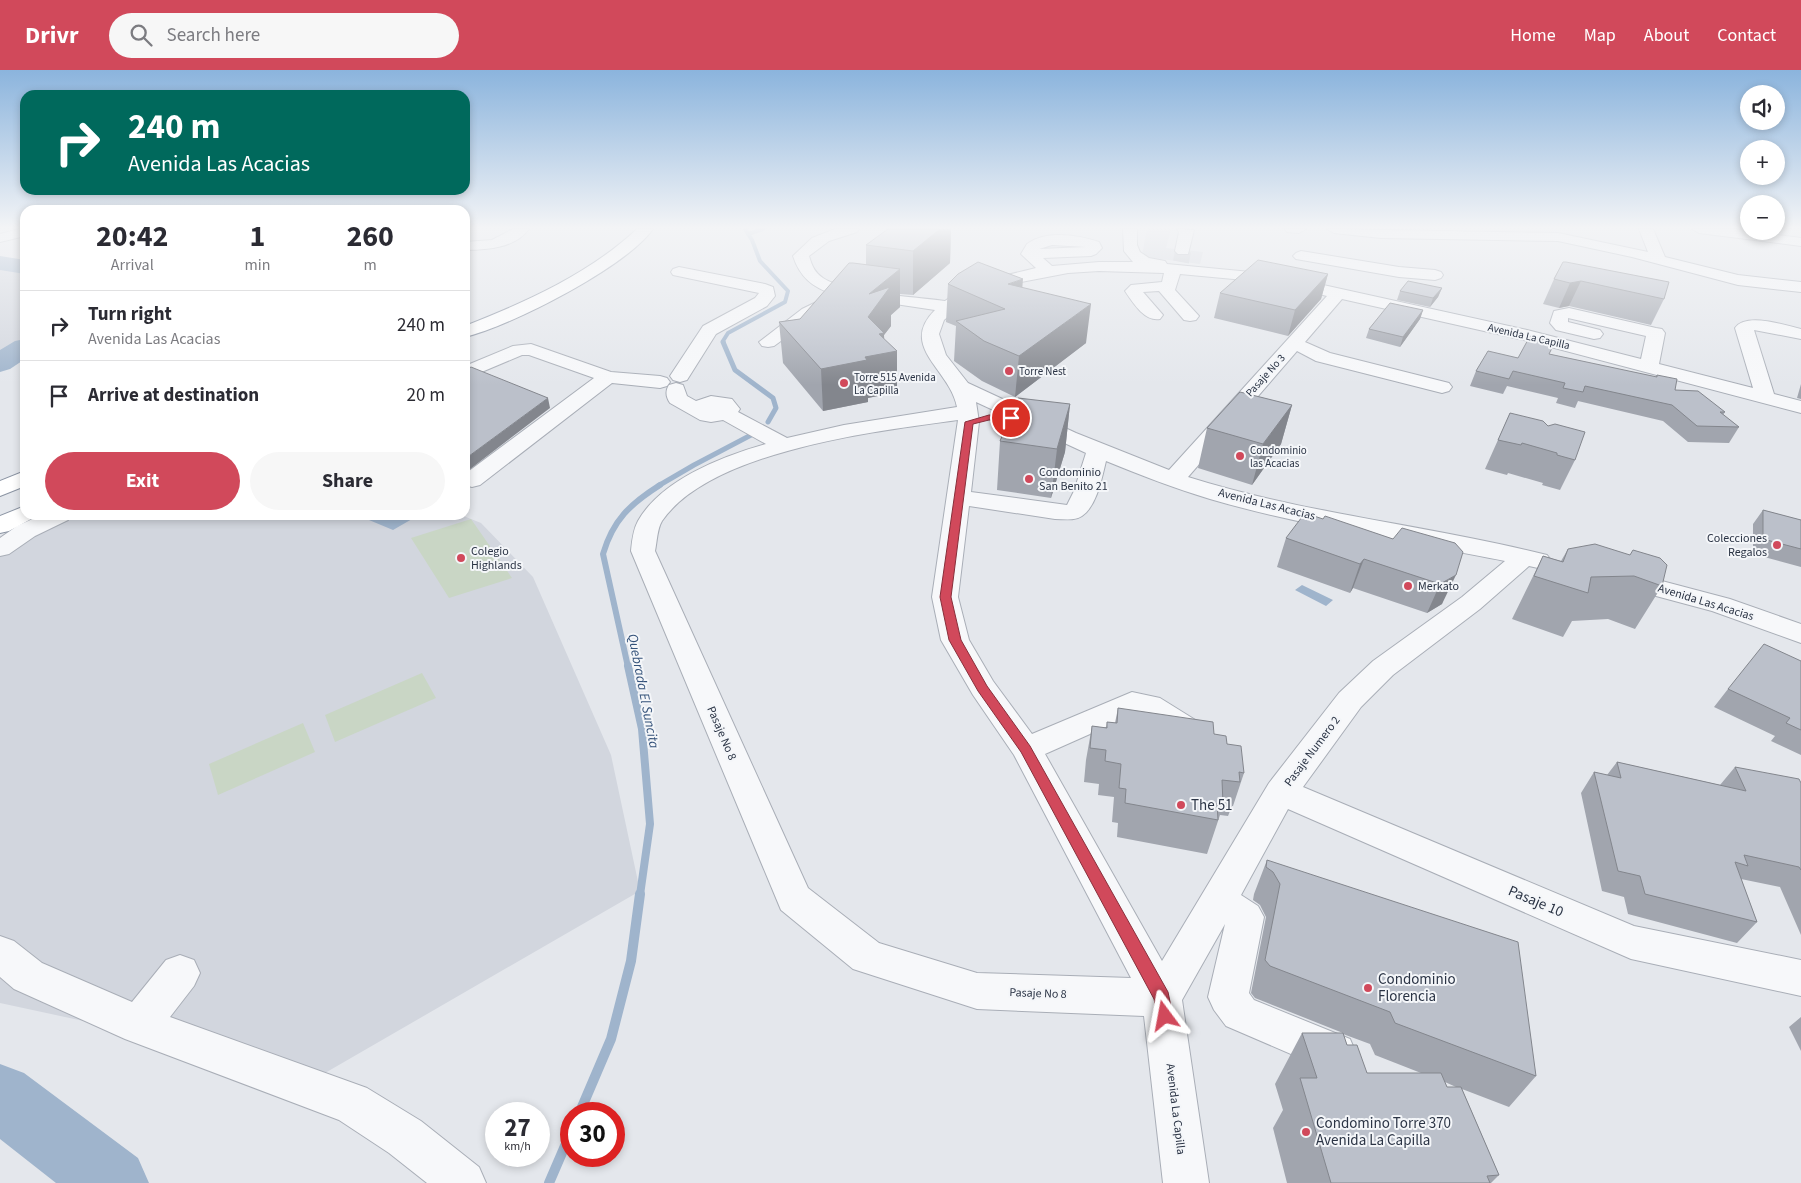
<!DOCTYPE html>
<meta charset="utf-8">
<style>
:root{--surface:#fff;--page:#f7f7f7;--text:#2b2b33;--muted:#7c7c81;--line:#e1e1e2;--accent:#d1495b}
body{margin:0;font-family:"Source Sans 3",sans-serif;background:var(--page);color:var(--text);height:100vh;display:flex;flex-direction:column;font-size:19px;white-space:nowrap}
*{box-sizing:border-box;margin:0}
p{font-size:16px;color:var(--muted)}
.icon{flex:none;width:28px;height:28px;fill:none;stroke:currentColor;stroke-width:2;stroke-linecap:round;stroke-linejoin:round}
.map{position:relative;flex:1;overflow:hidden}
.sheet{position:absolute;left:20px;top:135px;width:450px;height:315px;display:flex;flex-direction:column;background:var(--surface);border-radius:15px;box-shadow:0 2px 8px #0003}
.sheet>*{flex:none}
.guide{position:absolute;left:20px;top:20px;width:450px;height:105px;border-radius:15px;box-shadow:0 2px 8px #0003;background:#00695c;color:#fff;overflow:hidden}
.fabs{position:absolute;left:1740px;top:15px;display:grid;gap:10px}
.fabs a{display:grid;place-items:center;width:45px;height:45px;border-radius:50%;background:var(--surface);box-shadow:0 2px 8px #0003;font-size:25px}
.speed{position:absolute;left:485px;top:1032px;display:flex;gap:10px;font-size:25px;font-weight:700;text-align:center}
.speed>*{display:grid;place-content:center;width:65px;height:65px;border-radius:50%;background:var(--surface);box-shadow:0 2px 8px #0003;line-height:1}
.speed small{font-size:12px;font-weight:400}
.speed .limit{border:8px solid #d22;background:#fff;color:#111}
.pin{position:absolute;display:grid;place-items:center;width:42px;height:42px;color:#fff;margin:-21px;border:2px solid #fff;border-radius:50%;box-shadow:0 1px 5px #0007}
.me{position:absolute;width:55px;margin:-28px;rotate:347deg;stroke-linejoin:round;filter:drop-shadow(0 0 4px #0008)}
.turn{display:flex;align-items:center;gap:18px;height:105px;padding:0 25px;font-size:22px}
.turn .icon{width:65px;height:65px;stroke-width:2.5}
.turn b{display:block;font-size:35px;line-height:42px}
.eta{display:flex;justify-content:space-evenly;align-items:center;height:85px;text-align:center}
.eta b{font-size:30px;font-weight:700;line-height:35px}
.cta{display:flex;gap:10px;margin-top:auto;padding:10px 25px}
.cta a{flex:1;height:58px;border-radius:30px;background:var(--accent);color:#fff;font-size:20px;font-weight:700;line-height:58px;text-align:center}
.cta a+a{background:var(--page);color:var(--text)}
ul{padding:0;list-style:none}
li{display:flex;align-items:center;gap:15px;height:70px;padding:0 25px;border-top:1px solid var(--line)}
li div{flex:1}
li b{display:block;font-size:19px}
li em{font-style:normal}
header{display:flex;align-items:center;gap:30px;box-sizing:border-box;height:70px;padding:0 25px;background:var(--accent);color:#fff}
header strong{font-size:24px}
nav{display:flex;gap:28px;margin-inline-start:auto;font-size:18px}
.search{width:350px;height:45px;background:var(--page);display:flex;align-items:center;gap:12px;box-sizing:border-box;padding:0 18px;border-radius:28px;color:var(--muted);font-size:19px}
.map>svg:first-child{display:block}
.built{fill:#d2d6de}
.green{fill:#c9d6c5}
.water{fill:#9fb4cc}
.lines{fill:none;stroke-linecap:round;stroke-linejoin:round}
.stream-far4{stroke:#9fb4cc;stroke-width:4}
.stream-far3{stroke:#9fb4cc;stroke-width:5}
.stream-far2{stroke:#9fb4cc;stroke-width:6}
.stream-far1{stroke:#9fb4cc;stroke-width:8}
.stream{stroke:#9fb4cc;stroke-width:10}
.river{fill:#9fb4cc;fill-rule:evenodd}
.minor-tunnel{stroke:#bfc3cb;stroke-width:16;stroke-dasharray:16 8;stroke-linecap:butt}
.minor-casing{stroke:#a9aeb7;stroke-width:2}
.highway-casing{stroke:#8b94a3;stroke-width:2}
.minor{fill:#f7f8fa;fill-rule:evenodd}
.highway{fill:#fff;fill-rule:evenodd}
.wall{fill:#a1a5ae;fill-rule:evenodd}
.shaded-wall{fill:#83868d}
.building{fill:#bbc0ca;stroke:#83868d}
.route{fill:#d1495b;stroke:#882f3b}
.poi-dot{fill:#d1495b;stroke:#f4f6f9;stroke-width:2}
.labels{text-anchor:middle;stroke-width:4;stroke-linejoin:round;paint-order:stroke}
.far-street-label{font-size:11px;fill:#2b3445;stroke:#f4f6f9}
.far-poi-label{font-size:11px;fill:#2b3445;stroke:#f4f6f9;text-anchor:start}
.poi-label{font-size:12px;fill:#2b3445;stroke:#f4f6f9;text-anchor:start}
.street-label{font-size:12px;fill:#2b3445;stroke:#f4f6f9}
.water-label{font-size:14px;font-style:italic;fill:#34527a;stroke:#f4f6f9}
.near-poi-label{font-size:15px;fill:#2b3445;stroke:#f4f6f9;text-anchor:start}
.near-street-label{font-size:15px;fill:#2b3445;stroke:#f4f6f9}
</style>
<header>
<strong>Drivr</strong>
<div class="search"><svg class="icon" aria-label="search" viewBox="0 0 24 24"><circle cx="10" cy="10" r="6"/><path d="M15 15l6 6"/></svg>Search here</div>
<nav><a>Home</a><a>Map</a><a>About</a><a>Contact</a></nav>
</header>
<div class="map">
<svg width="1801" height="1113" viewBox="0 0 1801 1113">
<rect width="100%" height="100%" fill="#e4e7ec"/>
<path class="built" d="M1147,159H1171L1166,178L1203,182L1200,194L1153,188L1142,185Z
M0,198L25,202V267L0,284Z
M55,445H461L481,453L533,507L611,685L640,821L325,1003L0,933V467Z"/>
<path class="green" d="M471,449L512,508L449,528L411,468Z
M422,603L436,628L335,672L325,645Z
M303,653L315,682L218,725L209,694Z"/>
<path class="water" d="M357,445H419L393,460Z
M1302,515L1333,530L1326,536L1295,520Z"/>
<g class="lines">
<path class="stream-far4" d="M748,164L763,159
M724,273L723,271L728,263L785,232L788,221L760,191L752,170L745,159"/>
<path class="stream-far3" d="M723,272L735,300L773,328L776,338L768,352
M658,416L694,395L753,364"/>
<path class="stream-far2" d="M628,597L603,484C613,450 630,434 660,415"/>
<path class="stream-far1" d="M628,596L642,659L650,754L640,825"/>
<path class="stream" d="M579,1044L611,969L631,891L640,824
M549,1113L571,1062"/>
<path class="river" d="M0,186L25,190V204L0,200Z
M25,269V289L10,299L0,302V280L15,271Z
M0,994L24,1003L138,1088L149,1113H56L0,1069Z"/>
<path class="minor-tunnel" d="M1181,192L1183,181"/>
<g class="minor-casing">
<path id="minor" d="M19,159H25V166L0,172V164Z
M513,159H529C515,178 487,180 465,180V172L492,170Z
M835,159H859L857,162L829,171L809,186C812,196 815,203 823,208C846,223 916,227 945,231C971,211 1005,206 1036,198L1021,184L1027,174C1046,160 1078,165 1099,172L1102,178L1096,184L1091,186L1043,188L1052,196L1099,192H1133L1124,181L1123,159H1137V175L1140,182L1149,188L1165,191L1167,194L1261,203L1263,206L1261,209L1255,211L1180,204L1175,220L1199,246L1196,250L1190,251L1184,250L1159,221L1143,222L1163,245L1160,249C1145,252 1133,233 1125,221L1131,215L1162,212L1164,203L1099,201L1068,203L1011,214L983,223L964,233L944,250L939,264L946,285L968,313L1076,363L1169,400L1327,226L1281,215L1279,212L1281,209L1287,207L1527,260L1641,289L1646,266L1568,248V252L1600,260L1603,264L1600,268L1594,269L1556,260L1550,253L1554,241L1569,238L1656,258L1662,259L1665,263L1659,294L1753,318L1735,258C1746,242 1784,255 1801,259V269L1754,260L1774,324L1801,331V343L1524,270L1342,229L1305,272L1330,283L1449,313L1452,317L1449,321L1442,323L1316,291L1297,281L1188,407C1305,444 1428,455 1547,485L1551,490L1547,495L1538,498L1529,496L1480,539L1393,605L1361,637L1303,717L1634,856L1801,890V926L1631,889L1288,739L1241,825L1258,836L1264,847L1249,923L1254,930L1350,969L1356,983L1350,997L1335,1003L1226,956L1214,940L1208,927L1225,854L1182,930L1209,1113H1163L1144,946L977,939L853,899L781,840L631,481C632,471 633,460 638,451C661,410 723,386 766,374L723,350L711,352L700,350L670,333C666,327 665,321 669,315L676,313L683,315L687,326L696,331L711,326L732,329L740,339L738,342L787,368L844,355L957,337C950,299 898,277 935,240L842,226L843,228L841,232L814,247L774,276L768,277L762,276L759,272L802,239L833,224C812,217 800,207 793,186L812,168ZM1052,175L1086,177L1039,179ZM976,332L1086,383L1074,421L1067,435L971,422L979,352ZM958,350L932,527L941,570L973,625L1014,685L1131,908L977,903L879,873L808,818L655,481C657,472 657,459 662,451C711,380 878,361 958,350ZM1106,391C1140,405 1174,418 1210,429C1306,457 1406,471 1505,491L1462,527L1373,591L1339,623L1269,713L1162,891L1045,684L1135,644L1141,645L1183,672L1194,675L1205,672L1210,664L1205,656L1160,628L1132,622L1032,664L993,611L969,570L958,527L969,436L1055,449C1064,449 1075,451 1082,446C1097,436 1102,407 1106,391Z
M1177,159L1194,160L1188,184H1178L1175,181L1179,162Z
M1285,159H1306L1299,163L1287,162Z
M1327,159L1558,163L1648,182L1639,159H1653L1665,187L1738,205L1801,212V222L1738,215L1632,187L1558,171L1381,168L1334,163Z
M1692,159H1734L1801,168V176L1699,163Z
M1301,181L1399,197L1435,200L1441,202L1443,205L1441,208L1435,210L1399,207L1296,189L1293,186L1296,183Z
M679,197L765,214L773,217L775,226L767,236L716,264L687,310L680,312L673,310L670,306L703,256L755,228L759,223L673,205L671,202L673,199Z
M531,274L611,302L660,306L667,308L670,312L667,316L660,318L612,313L480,415L472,417L465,415V404L594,308L529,285H522L465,309V296L513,276Z
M41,445H72L68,450L35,466L9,484L0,486V468L17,456Z
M1624,501L1730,529L1801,554V573L1712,541L1615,515L1611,509L1615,503Z
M0,866L14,871L42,893L132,932L166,890L180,885L194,890L200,903L194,916L170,947L367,1018L421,1051L479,1097L486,1113H427L389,1083L339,1050L125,969L14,919L0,907Z"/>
</g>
<g class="highway-casing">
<path id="highway" d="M637,159H653C626,197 511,256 465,267V256C526,232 589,204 637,159Z
M25,401V416L0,426V411Z
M25,436V445H35L33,448L9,461L0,463V446Z"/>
</g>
<use href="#minor" class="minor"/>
<use href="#highway" class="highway"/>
</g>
<path class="wall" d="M888,159H951L950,193L913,225L900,224V237L891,245V256L884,265V269L897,281V322L868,328V332L823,341L783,293L779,252L800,249L866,195V175Z
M1563,192L1664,229L1651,255L1569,236L1559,238L1543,234L1554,209Z
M1328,204L1321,229L1288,266L1214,248L1220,223Z
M948,214L1022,217L1086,273L1015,327L982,311L954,291L956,256L946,252Z
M1442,218L1438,227L1430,237L1397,230L1400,221Z
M1423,240L1420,249L1400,277L1366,268L1369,259Z
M1549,284L1656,307L1657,305L1675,320L1725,342L1723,345L1739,357L1729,373L1688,372L1663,351L1578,331L1575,338L1556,333L1558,328L1507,316L1503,324L1470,316L1476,301L1518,288Z
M1801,314V329L1797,328Z
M1070,334L1065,382L1051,428L997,420L1000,371Z
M1292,335L1281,374L1252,415L1198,398L1207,358Z
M1510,343L1575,390L1560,420L1542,415L1543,413L1508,403L1507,405L1485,399Z
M1763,440L1801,450V497L1753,484V454Z
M1323,449L1393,469L1455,473L1442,534L1427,543L1353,518L1350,523L1277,497L1286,468Z
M1568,479L1662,516L1635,559L1608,549L1572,551L1563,567L1512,549L1543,486L1561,491Z
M1801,591V685L1771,671L1775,666L1714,637L1728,619Z
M1118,638L1214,664L1227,674L1244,703L1233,736H1232L1228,746L1220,745L1207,784L1117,767L1118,753L1112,752L1114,727L1098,725L1099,714L1084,712L1086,690L1092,656L1106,658L1107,652L1115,653Z
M1617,692L1720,715L1735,697L1801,713V865L1780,817L1741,809L1757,852L1737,873L1628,844L1624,827L1602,821L1581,723L1594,702L1607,705Z
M1267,790L1536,1006L1509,1037L1462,1019L1499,1105L1491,1113H1287L1273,1058L1283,1040L1275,1014L1302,963H1343L1255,928L1251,923L1266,847L1260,835L1253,830L1254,824ZM1343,964L1370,974L1375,985L1421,1003H1367L1347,975ZM1445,1012L1456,1017H1447Z
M1801,947V981L1789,957Z"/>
<path class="shaded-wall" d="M940,159H951L950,193L913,225V181Z
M900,199V237L891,245V256L884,265L885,283L897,281V322L868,328V332L823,341L821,299L868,247L869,224Z
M1328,204L1321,229L1288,266L1295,240Z
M1023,209L1020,246L1008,214Z
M1581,211L1569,236L1559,238L1570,213Z
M1442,218L1438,227L1430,237L1433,228Z
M1091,234L1086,273L1015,327L1019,286Z
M1423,240L1420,249L1400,277L1403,267Z
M548,328L550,338L465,403V389Z
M1070,334L1065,382L1051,428L1057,379Z
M1292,335L1281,374L1252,415L1263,374Z
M1364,489L1353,518L1350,523L1360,494Z
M1456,505L1442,534L1427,543L1440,514Z"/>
<path class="building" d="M888,159H940L913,181L866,175Z
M1258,190L1328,204L1295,240L1220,223Z
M978,192L1023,209L1008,214L1091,234L1019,286L984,271L956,251L1005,239L948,214L958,204Z
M1563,192H1566L1669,212L1664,229L1581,211L1570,213L1554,209Z
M849,193H853L900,199L869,224L890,217L868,247L884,263L879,264L897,281L865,287L867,290L821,299L779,252L800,249Z
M1408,211L1442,218L1433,228L1400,221Z
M1390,233L1423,240L1403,267L1369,259Z
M1530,266L1555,272L1549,284L1657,307V305L1677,309L1675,320L1698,321L1725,342H1720L1739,357L1697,356L1672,335L1585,316L1583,322L1563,318L1565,313L1513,301L1509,309L1476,301L1488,281L1518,288Z
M471,297L548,328L465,389V300Z
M1240,322L1292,335L1263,374L1207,358Z
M1018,328L1070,334L1057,379L1000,371Z
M1510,343L1543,351L1548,356L1555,354L1585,362L1575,390L1557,385V383L1522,373L1521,375L1498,370Z
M1763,440L1801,450V479L1763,469Z
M1305,443L1323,449L1325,446L1393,469L1402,458L1455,473L1463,482L1456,505L1440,514L1364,489L1360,494L1286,468Z
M1595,474L1630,485L1633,480L1660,488L1667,495L1662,516L1634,506L1591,507L1588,523L1534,506L1543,486L1563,492L1568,479Z
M1764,574L1801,591V660L1786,653L1790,648L1728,619Z
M1118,638L1213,652L1214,664L1226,666L1227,674L1241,676L1244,703L1239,702L1240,712L1222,710L1223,734L1217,733L1218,750L1125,733L1126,719L1119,718L1121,694L1105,691L1106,680L1090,678L1092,656L1107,658V652L1117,653Z
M1617,692L1746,721L1735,697L1799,709L1801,713V800L1799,797L1744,785L1748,796L1735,792L1757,852L1645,824L1640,806L1618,801L1594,702L1621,708Z
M1267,790L1518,872L1536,1006L1395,953L1390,942L1270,896L1265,890L1280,814L1273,802L1266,797Z
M1302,963H1343L1347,975H1357L1367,1003H1441L1447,1017H1461L1499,1105L1487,1106L1490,1113H1331L1300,1008H1317Z"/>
<linearGradient id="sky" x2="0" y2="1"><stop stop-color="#8bb4dd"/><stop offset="0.5" stop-color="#f3f4f6"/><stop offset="1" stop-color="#f3f4f6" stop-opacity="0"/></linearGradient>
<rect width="1801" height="315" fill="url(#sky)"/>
<path class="route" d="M989,345H1011L1015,348L1011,350H989L973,354L951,527L961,570L987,616L1030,676L1168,922L1173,946L1171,952L1165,954L1159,952L1154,929L1021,682L978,621L949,570L940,527L965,352Z"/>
<g class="poi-dot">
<circle cx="1009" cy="301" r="5"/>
<circle cx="844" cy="313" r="5"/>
<circle cx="1240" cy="386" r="5"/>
<circle cx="1029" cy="409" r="5"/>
<circle cx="1777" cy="475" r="5"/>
<circle cx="461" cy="488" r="5"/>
<circle cx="1408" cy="516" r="5"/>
<circle cx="1181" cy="735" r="5"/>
<circle cx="1368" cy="918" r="5"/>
<circle cx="1306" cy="1062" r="5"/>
</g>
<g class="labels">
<g class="far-street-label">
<text transform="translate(1529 266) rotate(13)" y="4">Avenida La Capilla</text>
<text transform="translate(1265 305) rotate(-48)" y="4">Pasaje No 3</text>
</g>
<g class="far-poi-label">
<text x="1019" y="305">Torre Nest</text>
<text x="854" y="311">Torre 515 Avenida<tspan x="854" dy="13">La Capilla</tspan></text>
<text x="1250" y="384">Condominio<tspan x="1250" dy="13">las Acacias</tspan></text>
</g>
<g class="poi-label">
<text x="1039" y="406">Condominio<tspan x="1039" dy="14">San Benito 21</tspan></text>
<text x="1767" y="472" text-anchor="end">Colecciones<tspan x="1767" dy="14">Regalos</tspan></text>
<text x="471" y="485">Colegio<tspan x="471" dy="14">Highlands</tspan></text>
<text x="1418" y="520">Merkato</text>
</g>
<g class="street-label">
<text transform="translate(1267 434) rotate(14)" y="4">Avenida Las Acacias</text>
<text transform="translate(1706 532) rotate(17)" y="4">Avenida Las Acacias</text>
<text transform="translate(722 663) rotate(67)" y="4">Pasaje No 8</text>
<text transform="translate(1312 681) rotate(-53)" y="4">Pasaje Numero 2</text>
<text transform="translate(1038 923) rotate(2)" y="4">Pasaje No 8</text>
<text transform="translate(1176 1039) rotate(83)" y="4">Avenida La Capilla</text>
</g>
<g class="water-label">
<text transform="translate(644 621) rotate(79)" y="5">Quebrada El Suncita</text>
</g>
<g class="near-poi-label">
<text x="1191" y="740">The 51</text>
<text x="1378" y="914">Condominio<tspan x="1378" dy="17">Florencia</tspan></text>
<text x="1316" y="1058">Condomino Torre 370<tspan x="1316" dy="17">Avenida La Capilla</tspan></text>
</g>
<g class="near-street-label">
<text transform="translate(1536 831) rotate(23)" y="5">Pasaje 10</text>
</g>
</g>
</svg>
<div class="fabs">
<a><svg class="icon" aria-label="sound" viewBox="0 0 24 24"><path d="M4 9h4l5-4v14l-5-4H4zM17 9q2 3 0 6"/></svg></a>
<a>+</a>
<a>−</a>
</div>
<div class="speed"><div>27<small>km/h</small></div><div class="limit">30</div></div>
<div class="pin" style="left:1011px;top:348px;background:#d93025"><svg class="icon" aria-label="arrive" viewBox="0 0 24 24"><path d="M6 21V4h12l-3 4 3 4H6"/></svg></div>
<svg class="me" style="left:1165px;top:946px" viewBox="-20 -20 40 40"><path d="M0-17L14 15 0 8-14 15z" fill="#d1495b" stroke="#fff" stroke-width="4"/></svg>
<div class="guide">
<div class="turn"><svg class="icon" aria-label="right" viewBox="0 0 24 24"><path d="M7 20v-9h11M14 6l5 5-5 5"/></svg><div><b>240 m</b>Avenida Las Acacias</div></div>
</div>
<section class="sheet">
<div class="eta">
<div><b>20:42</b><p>Arrival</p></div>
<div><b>1</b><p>min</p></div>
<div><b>260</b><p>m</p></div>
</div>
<ul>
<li><svg class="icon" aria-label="right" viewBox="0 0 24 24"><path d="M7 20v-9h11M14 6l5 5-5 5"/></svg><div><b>Turn right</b><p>Avenida Las Acacias</p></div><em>240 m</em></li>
<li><svg class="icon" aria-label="arrive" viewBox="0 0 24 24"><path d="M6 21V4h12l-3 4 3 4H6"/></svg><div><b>Arrive at destination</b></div><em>20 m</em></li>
</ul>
<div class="cta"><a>Exit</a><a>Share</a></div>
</section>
</div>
